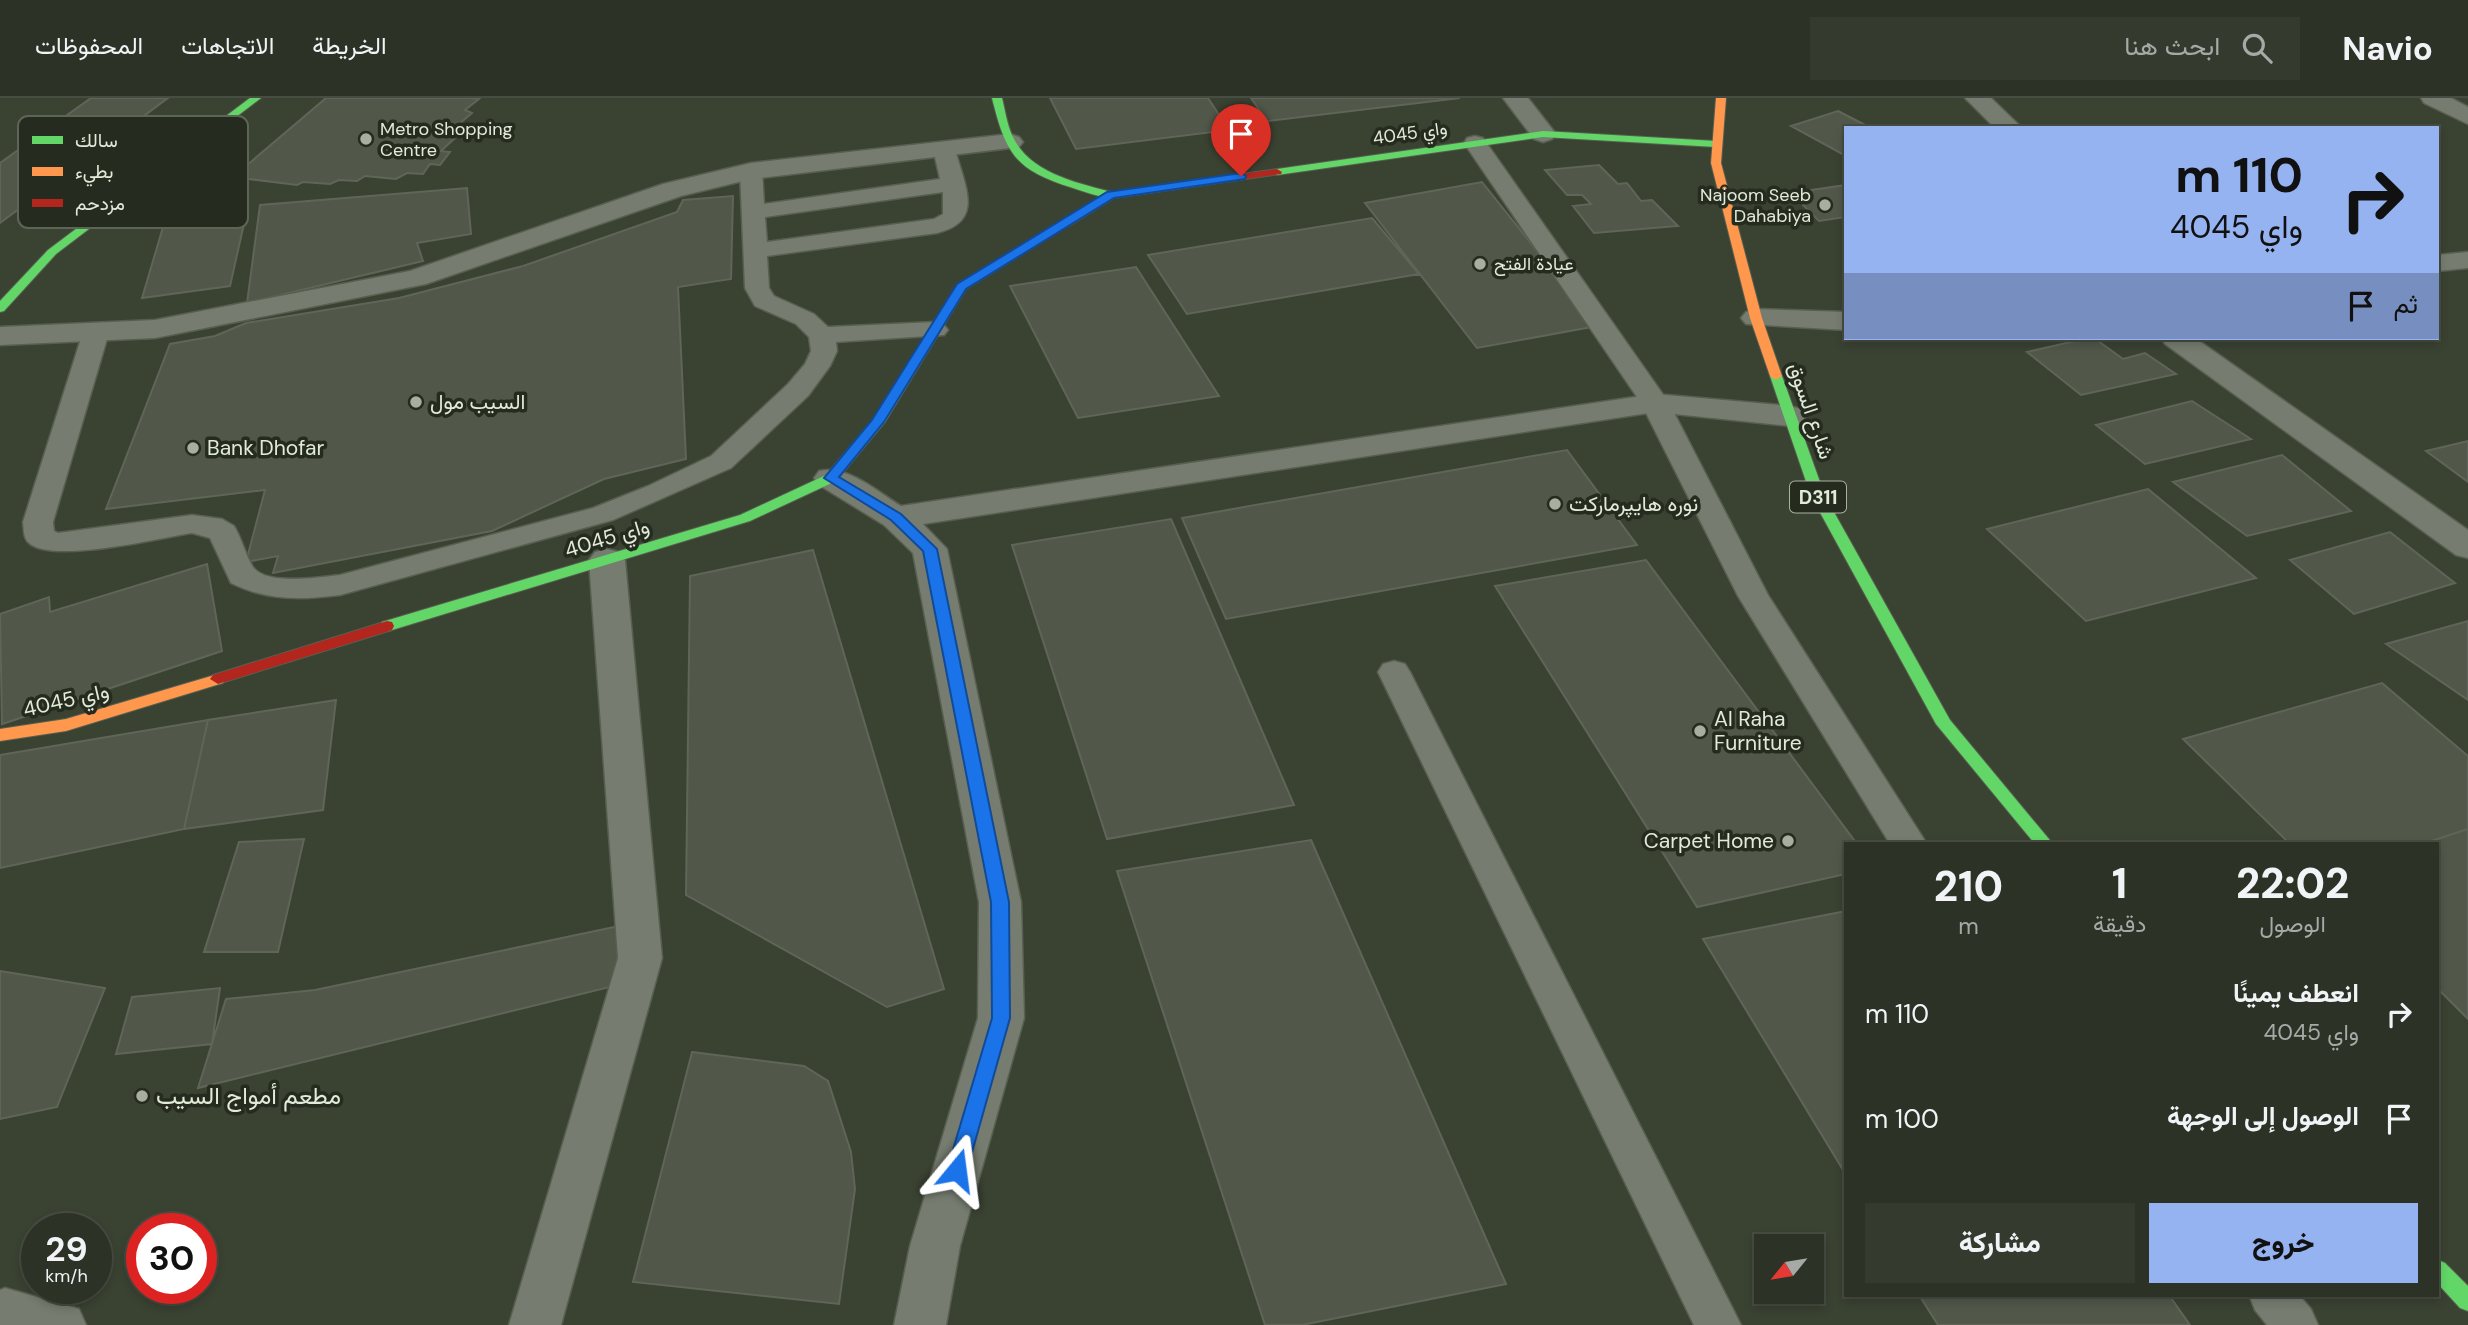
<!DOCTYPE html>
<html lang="ar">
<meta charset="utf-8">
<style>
:root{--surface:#2c3226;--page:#343a2e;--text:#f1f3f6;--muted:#a6aaa7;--line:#484d43;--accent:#95b2f1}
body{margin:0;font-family:"DM Sans",Vazirmatn,sans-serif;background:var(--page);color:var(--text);direction:rtl;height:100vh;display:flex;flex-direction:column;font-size:26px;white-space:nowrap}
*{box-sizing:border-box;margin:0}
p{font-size:23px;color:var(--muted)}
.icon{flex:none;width:38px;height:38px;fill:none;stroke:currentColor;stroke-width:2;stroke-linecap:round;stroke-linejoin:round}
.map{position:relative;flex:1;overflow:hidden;direction:ltr}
.details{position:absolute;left:1844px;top:744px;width:595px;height:455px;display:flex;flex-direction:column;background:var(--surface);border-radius:0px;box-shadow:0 4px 10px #0003,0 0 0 2px var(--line);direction:rtl}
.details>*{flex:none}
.top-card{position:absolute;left:1844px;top:28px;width:595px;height:214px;border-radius:0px;box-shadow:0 4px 10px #0003,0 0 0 2px var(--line);direction:rtl;background:#95b2f1;color:#111;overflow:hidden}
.needle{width:46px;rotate:240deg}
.fabs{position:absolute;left:1754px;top:1136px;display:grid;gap:14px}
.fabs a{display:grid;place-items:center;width:70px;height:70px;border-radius:0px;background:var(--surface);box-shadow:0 4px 10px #0003,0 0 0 2px var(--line);font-size:35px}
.speed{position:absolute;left:21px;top:1115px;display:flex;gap:14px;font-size:35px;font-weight:700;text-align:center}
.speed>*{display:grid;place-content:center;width:91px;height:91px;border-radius:50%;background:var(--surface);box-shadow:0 4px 10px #0003,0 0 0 2px var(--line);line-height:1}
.speed small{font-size:18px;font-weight:400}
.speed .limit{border:10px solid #d22;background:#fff;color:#111}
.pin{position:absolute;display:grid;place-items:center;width:60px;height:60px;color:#fff;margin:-72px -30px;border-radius:50% 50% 50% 0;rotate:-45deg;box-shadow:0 0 7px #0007}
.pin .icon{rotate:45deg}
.me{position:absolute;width:77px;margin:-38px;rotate:16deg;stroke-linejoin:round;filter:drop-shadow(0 0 5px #0008)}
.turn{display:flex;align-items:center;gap:24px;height:147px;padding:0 21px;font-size:32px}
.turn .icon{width:91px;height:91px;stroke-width:2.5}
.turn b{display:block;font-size:49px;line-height:60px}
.then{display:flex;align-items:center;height:66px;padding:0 21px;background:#0003;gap:14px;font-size:26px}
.eta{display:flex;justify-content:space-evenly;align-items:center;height:119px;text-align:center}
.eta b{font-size:42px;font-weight:800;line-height:49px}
.button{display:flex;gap:14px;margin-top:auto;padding:14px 21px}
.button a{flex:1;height:80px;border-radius:0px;background:var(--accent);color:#111;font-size:28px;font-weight:800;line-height:80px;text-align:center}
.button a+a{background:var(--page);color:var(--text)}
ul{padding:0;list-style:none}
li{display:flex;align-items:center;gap:21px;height:105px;padding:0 21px}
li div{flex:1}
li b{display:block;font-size:26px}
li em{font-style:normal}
header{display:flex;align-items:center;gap:42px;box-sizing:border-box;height:98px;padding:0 35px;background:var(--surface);border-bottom:2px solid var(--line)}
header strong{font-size:33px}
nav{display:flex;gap:38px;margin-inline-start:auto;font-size:24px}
.search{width:490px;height:63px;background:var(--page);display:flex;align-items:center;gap:18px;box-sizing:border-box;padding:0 24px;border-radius:0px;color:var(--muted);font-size:26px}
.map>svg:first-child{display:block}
.building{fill:#51584a;stroke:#5f6659;stroke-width:2}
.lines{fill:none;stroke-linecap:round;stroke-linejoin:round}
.lane-casing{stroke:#575f50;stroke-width:3}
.street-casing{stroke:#575f50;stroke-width:3}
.fast-casing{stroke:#575f50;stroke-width:2}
.slow-casing{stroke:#575f50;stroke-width:2}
.jam-casing{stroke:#575f50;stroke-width:2}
.lane{fill:#767d70;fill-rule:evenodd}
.street{fill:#767d70;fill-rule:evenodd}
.fast{fill:#63d668;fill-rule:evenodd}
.slow{fill:#ff974d;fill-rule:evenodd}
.jam{fill:#b3261e;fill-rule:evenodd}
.route{fill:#1a73e8;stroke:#114b97;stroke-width:2}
.poi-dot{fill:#a7b09f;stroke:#252c1f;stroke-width:2.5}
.labels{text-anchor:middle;stroke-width:7;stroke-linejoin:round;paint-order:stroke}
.far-poi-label{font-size:18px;fill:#e1ebd9;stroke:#252c1f;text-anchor:start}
.far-street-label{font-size:18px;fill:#e1ebd9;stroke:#252c1f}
.shield{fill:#252c1f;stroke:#a9b2a1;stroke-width:2}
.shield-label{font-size:19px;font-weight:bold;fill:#e1ebd9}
.poi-label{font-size:21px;fill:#e1ebd9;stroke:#252c1f;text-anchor:start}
.street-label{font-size:21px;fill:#e1ebd9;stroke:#252c1f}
.near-poi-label{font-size:24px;fill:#e1ebd9;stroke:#252c1f;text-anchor:start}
.key{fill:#252c1f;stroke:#5d6557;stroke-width:2}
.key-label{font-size:19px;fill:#e1ebd9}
</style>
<header>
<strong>Navio</strong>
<div class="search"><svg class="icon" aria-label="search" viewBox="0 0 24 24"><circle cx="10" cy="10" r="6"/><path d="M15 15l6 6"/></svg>ابحث هنا</div>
<nav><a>الخريطة</a><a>الاتجاهات</a><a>المحفوظات</a></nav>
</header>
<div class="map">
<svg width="2468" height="1227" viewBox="0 0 2468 1227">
<rect width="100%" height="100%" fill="#3a4232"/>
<path class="building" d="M91,0H168L0,125V65Z
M326,0H471L479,1L465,12L472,15L459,26L468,28L441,53L450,54L440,67L430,66L423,76L407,75L396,81L365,78L357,83L339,82L330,86L303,84L297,87L233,79Z
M1050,0H1208L1229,32L1076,51Z
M1251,0H1460L1267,23Z
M1838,13L1871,30H1846V58L1791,28Z
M1599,67L1618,86L1627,85L1641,103L1652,102L1678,128L1594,135L1573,108L1591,106L1582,97H1567L1545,72Z
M1482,84L1597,228L1477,250L1365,105Z
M1846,87V119L1819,123L1791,95Z
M467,90L471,136L417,145L423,163L247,205L260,107Z
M733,98L731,181L678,189L686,361L604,381L492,433L273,475L278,458L246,464L265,392L106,411L170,246L215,238L246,225L399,200L523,168L677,114L683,102Z
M248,108L230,188L142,200L166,119Z
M1372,120L1419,176L1187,216L1148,157Z
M1136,169L1219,298L1078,320L1010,188Z
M2088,240H2094L2123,261L2145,255L2176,276L2081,297L2027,254Z
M2192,303L2251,341L2145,366L2096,327Z
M2468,343V384L2426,353Z
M1567,352L1637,447L1226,521L1182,420Z
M2282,357L2351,413L2247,438L2173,384Z
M2148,391L2256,480L2086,523L1987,431Z
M1171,421L1294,707L1107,741L1012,447Z
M2390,434L2455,485L2354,516L2290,462Z
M813,452L944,891L887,909L686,797L690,478Z
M1646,462L1857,746H1846V776L1697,809L1495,488Z
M207,466L222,553L2,626L0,516L49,499L50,514Z
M2468,523V602L2386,546Z
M2382,585L2468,658V731L2422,746H2290L2183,641Z
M336,602L323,712L184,731L208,622Z
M208,622L184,731L0,770V657Z
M2468,731V921L2438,891V746H2422Z
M304,741L278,854H204L239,744Z
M1311,742L1506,1186L1302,1227H1265L1117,773Z
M1846,813V1077L1703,841Z
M619,828L622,886L198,990L226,901L315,892Z
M0,873L105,890L57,1009L0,1021Z
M220,890L212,946L116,956L132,899Z
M692,954L804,968L828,983L851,1054L855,1091L839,1206L633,1184Z
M1919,1197H2169L2190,1227H1938Z"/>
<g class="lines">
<g class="lane-casing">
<path id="lane" d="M1475,38L1483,40L1669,305L1768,497L1927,746H1890L1738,498L1641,305L1464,45L1467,40Z
M944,44L952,46L955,51C964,87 986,123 937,135L767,158L769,190L774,198L814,216L828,229L935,224L944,227L948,232L944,237L836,244L837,253L830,268L808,298L731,370L613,422L340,497C301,502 267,503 231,485L210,440L192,435C159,440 53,466 29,445C23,440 24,431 23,424L83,234L87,229L96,226L105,229L109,234L53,424L54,433L58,435L192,417L222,421L234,428C242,441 245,456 253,469C266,488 320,479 340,477L593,410L648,388L711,358L788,286L805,266L811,253L809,239L796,226L755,208L745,190L740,73L743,68H759L762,73L764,106L940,81L933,51L936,46ZM943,94V116L934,121L767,144L765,119Z
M1394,563L1405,566L1410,574L1741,1227H1694L1378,574L1383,566Z
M5,1190L79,1211L86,1227H0V1192Z
M2249,1197H2299L2311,1211L2318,1227H2267L2255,1212Z"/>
</g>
<g class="street-casing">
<path id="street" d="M1503,0H1528L1556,36L1552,41L1543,44L1534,41Z
M1965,0H1991L2022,30H1995Z
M2421,0H2451L2468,9V26L2424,5Z
M1010,36L1019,39L1023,44L1019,49L751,81L681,98L426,186L155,240L0,247V229L155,222L410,173L663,86L751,65Z
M2468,154V170L2438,173V157Z
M1756,211L1846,214V232L1746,226L1741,220L1746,214Z
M2161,240H2195L2468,432V460L2456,457L2165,246Z
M1655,296L1790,308L1801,311L1806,318L1801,325L1790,328L1655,314L923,426L947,451L1021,804L1024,920L960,1148L946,1227H894L910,1148L978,920L979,804L913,455L884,427L819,387L814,380L819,373C847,366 878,394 901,408Z
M607,451L619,454L625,462L662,860L561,1227H509L618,860L589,462L595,454Z"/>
</g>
<g class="fast-casing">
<path id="fast" d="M250,0H261L56,156L4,213L0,214V203L48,152Z
M992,0H1002C1005,12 1007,26 1012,37C1029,76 1079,85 1115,95V99C1102,101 1086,94 1073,90C1015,72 1006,56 992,0Z
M1543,33L1716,43L1721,46L1716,49L1543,39L1277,77L1272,74L1277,71Z
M1061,124L1071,126L966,191L885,324L836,383L750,423L392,532L387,533L380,528L382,524L740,417L826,377L873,322L958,187Z
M1776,274L1782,278L1825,398L1950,622L2053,746H2035L1936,626L1811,398L1770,278Z
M2438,1162L2445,1165L2468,1188V1213L2460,1210L2438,1186Z"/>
</g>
<g class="slow-casing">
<path id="slow" d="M1716,0H1726L1721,65L1762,220L1782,278L1776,282L1770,278L1750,220L1711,65Z
M218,576L226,581L223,585L66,633L0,643V631L66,621Z"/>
</g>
<g class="jam-casing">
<path id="jam" d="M1277,71L1282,74L1281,76L1114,100L1069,128L1059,126L1107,95Z
M387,523L392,524L394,528L392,532L218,586L210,581L213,577Z"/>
</g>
<use href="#lane" class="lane"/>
<use href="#street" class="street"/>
<use href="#fast" class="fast"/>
<use href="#slow" class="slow"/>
<use href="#jam" class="jam"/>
</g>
<path class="route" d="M1241,75L1246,78L1245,81L1114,100L966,191L884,324L839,379L901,416L937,451L1009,804L1010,920L967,1072L964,1079L957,1081L950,1079L947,1072L992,920L991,804L923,453L891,422L824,380L872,322L957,186L1107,94Z"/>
<g class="poi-dot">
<circle cx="366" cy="41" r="7"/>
<circle cx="1825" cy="107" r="7"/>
<circle cx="1480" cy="166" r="7"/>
<circle cx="416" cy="304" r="7"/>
<circle cx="193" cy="350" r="7"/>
<circle cx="1555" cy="406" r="7"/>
<circle cx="1700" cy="633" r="7"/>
<circle cx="1788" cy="743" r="7"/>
<circle cx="142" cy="998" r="7"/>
</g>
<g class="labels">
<g class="far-poi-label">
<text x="380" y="37">Metro Shopping<tspan x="380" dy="21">Centre</tspan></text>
<text x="1811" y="103" text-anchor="end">Najoom Seeb<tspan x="1811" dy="21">Dahabiya</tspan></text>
<text x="1494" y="172">عيادة الفتح</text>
</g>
<g class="far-street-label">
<text transform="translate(1410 35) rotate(-8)" y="6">واي 4045</text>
</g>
<rect class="shield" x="1790" y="383.5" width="56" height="31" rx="5"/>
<g class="shield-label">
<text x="1818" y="406">D311</text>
</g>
<g class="poi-label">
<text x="430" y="311">السيب مول</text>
<text x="207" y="357">Bank Dhofar</text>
<text x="1569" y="413">نوره هايپرماركت</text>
<text x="1714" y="628">Al Raha<tspan x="1714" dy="24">Furniture</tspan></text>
<text x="1774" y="750" text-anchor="end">Carpet Home</text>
</g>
<g class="street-label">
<text transform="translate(1811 313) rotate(71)" y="7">شارع السوق</text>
<text transform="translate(607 440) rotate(-17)" y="7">واي 4045</text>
<text transform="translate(66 602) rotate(-13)" y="7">واي 4045</text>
</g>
<g class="near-poi-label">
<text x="156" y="1006">مطعم أمواج السيب</text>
</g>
</g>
<rect x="18" y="18" width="230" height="112" rx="10" class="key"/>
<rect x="32" y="38" width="31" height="8" fill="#63d668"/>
<rect x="32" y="69" width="31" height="9" fill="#ff974d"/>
<rect x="32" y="101" width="31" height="8" fill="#b3261e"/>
<g class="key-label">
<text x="75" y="49">سالك</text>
<text x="75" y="80">بطيء</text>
<text x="75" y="112">مزدحم</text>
</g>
</svg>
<div class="fabs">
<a><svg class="needle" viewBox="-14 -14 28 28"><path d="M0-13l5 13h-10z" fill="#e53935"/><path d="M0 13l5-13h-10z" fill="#a6aaa7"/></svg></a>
</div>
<div class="speed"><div>29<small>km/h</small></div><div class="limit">30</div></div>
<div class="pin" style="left:1241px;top:78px;background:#d93025"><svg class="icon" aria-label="arrive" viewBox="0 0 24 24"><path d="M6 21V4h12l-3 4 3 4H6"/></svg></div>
<svg class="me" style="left:957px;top:1072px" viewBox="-20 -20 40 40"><path d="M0-17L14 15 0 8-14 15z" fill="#1a73e8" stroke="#fff" stroke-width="4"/></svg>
<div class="top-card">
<div class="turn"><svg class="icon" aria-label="right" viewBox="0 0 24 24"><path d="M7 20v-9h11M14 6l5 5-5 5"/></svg><div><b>110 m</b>واي 4045</div></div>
<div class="then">ثم<svg class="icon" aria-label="arrive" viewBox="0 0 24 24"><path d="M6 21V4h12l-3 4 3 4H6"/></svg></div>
</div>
<section class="details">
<div class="eta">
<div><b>22:02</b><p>الوصول</p></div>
<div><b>1</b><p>دقيقة</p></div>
<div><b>210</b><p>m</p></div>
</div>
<ul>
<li><svg class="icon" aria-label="right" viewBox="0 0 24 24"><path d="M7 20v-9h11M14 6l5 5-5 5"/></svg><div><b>انعطف يمينًا</b><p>واي 4045</p></div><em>110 m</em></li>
<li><svg class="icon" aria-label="arrive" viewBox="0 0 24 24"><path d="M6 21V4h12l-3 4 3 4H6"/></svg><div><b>الوصول إلى الوجهة</b></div><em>100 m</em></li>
</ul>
<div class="button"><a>خروج</a><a>مشاركة</a></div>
</section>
</div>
